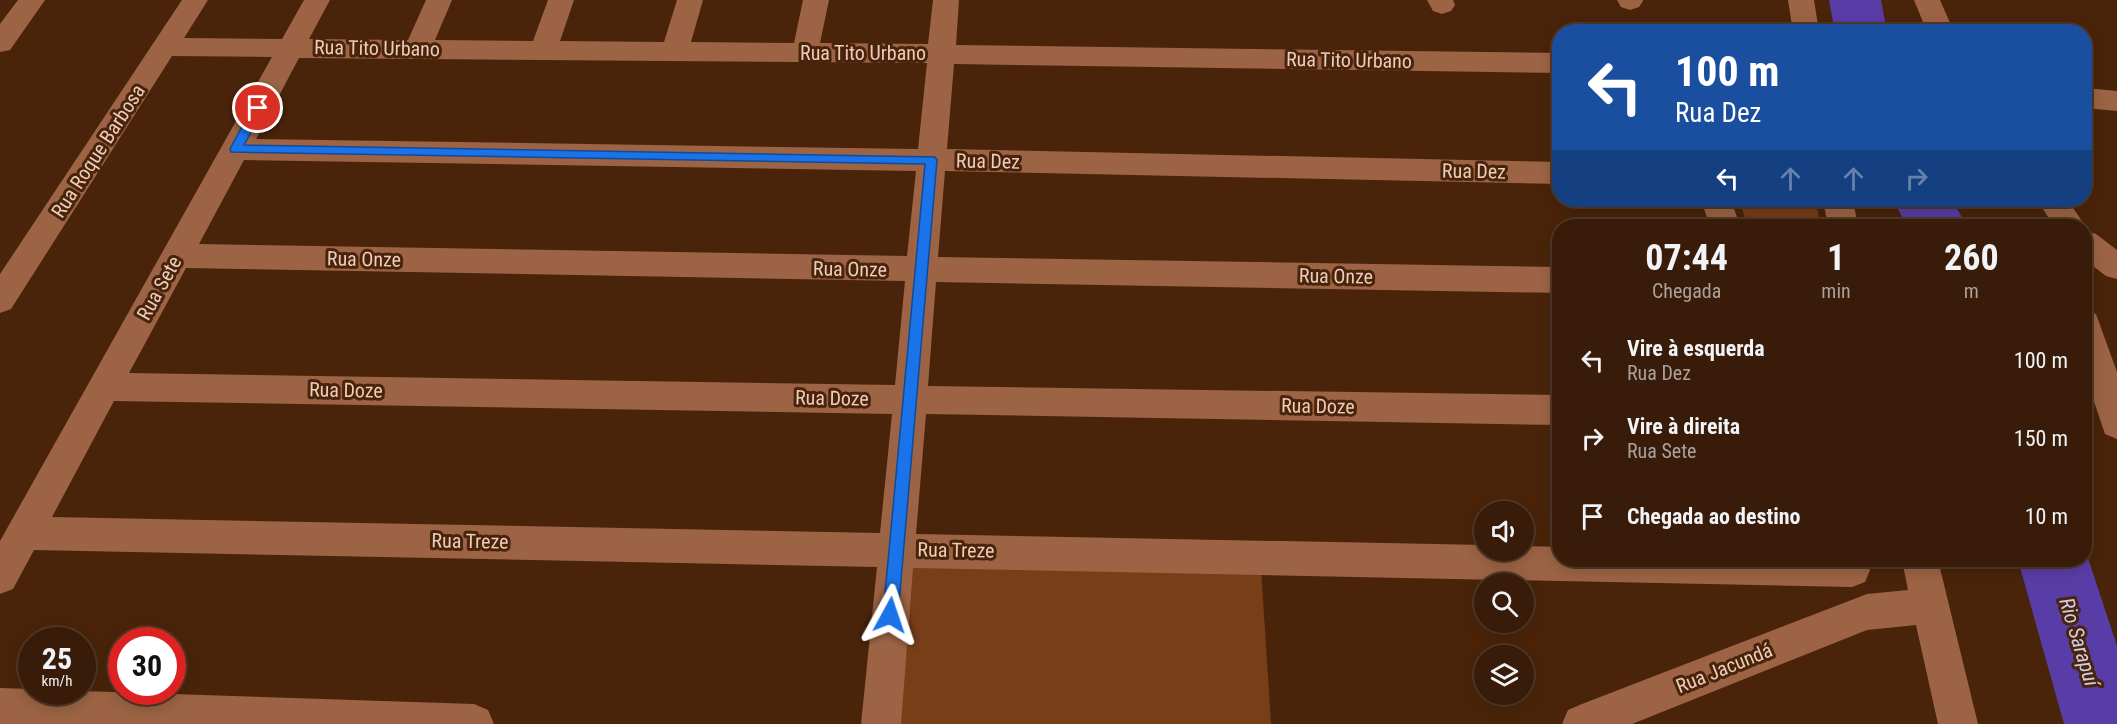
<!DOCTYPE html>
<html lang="pt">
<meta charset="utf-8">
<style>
:root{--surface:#381b08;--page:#3f2412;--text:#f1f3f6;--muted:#aba19c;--line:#523929}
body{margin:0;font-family:"Roboto Condensed",sans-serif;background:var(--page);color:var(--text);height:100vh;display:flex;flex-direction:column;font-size:22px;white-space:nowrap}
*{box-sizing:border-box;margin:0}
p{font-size:20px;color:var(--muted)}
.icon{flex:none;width:33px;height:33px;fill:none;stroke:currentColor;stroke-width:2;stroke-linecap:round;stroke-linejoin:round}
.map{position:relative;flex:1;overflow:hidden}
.details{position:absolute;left:1552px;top:219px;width:540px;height:348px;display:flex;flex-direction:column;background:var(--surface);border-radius:24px;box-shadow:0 3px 15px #0003,0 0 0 2px var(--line)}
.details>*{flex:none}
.guide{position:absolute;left:1552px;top:24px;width:540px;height:183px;border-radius:24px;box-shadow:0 3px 15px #0003,0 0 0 2px var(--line);background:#1a4fa0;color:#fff;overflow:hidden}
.controls{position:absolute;left:1474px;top:501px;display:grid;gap:12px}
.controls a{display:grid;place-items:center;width:60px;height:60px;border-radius:50%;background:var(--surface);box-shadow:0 3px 15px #0003,0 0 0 2px var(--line);font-size:30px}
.speed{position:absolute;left:18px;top:627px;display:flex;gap:12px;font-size:30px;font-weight:700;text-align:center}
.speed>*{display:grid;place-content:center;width:78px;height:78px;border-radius:50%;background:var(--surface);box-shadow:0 3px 15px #0003,0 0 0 2px var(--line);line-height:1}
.speed small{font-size:15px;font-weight:400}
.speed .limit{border:9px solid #d22;background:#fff;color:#111}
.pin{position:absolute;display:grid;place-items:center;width:51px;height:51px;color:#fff;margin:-26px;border:3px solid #fff;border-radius:50%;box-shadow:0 2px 6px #0007}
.me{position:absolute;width:66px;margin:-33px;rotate:5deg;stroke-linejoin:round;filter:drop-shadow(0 0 4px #0008)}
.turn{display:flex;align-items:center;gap:21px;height:126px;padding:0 24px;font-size:27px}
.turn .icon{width:78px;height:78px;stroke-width:2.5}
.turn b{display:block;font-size:42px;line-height:51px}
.lanes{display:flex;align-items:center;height:57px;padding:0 24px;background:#0003;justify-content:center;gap:30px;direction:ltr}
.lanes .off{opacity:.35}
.eta{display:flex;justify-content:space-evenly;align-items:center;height:102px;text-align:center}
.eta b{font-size:36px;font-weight:700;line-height:42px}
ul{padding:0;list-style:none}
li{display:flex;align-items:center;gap:18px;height:78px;padding:0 24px}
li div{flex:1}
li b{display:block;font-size:22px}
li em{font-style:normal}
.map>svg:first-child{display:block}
.green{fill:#773e18}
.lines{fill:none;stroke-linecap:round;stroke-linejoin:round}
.river{fill:#593da7;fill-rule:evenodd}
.minor{fill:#9c6444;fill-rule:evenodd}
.route{fill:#1a73e8;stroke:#114b97;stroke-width:1.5}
.labels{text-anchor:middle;stroke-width:6;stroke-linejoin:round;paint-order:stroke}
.street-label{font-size:20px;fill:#ecccbb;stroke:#4a240a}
.water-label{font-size:21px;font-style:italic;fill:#cfcce8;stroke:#4a240a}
</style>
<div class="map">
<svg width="2117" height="724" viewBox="0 0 2117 724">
<rect width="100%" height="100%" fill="#4a240a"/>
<path class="green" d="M1739,200H1815L1821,226H1748Z
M908,554L1261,568L1271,724H888Z"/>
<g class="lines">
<path class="river" d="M1829,0H1881L1887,32H1835Z
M1893,200H1952L1967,226H1907Z
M2085,549L2117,646V724H2064L2018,560H2085Z"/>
<path class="minor" d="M18,0H45L10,50L0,52V24Z
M182,0H208L184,38L282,39L304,0H330L309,39L408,40L426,0H452L435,40L533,41L548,0H574L560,41L664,42L677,0H703L691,42L794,43L803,0H829L820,43L928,44L933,0H959L956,45L1560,53V73L954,64L947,149L1560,162V184L945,171L938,257L1560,267V293L936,282L928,386L1560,395V425L926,414L916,534L1485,545V550H1524V546L1560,547V560H1866L1870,570L1865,582L1852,587L913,568L901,724H861L877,567L34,550L13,589L0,594V541L272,57L172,56L11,309L0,313V274ZM299,58L927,63L918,149L256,139ZM244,160L916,171L907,256L199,244ZM186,268L905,281L895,385L129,373ZM114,401L892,414L880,533L52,517Z
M1427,0H1453L1455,5L1451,11L1442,14L1433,11Z
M1617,0H1643V1L1639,7L1630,10L1621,7Z
M1788,0H1814L1819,32H1793Z
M1914,0H1940L1954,32H1927Z
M2085,88L2117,91V111L2085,108Z
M1701,200H1731L1740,226H1710Z
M1823,200H1853L1858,226H1828Z
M2037,200H2068L2085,226H2054Z
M2085,231L2096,234L2117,250V279L2106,276L2085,260Z
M2085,310L2096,314L2117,372V439L2105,434L2085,375Z
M1902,560H1938L1978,724H1938L1916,625L1867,630L1632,724H1562L1568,710L1582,704L1867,594L1908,590Z
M0,688L32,689V692L82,691L474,704L488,710L494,724H0Z"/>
</g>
<path class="route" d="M258,104L264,108L244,145L935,157L937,160L898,615L896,620L890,622L885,620L883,615L925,164L231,152L230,149L252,108Z"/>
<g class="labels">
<g class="street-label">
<text transform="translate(377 48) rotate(1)" y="7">Rua Tito Urbano</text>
<text x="863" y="60">Rua Tito Urbano</text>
<text transform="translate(1349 60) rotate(1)" y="7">Rua Tito Urbano</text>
<text transform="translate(98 151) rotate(-57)" y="7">Rua Roque Barbosa</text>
<text transform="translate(988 161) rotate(1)" y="7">Rua Dez</text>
<text transform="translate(1474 171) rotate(1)" y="7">Rua Dez</text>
<text transform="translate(364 259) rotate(1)" y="7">Rua Onze</text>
<text transform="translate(850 269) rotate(1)" y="7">Rua Onze</text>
<text transform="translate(1336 276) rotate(1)" y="7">Rua Onze</text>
<text transform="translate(159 288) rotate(-61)" y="7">Rua Sete</text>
<text transform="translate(346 390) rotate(1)" y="7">Rua Doze</text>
<text transform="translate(832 398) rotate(1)" y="7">Rua Doze</text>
<text transform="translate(1318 406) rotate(1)" y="7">Rua Doze</text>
<text transform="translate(470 541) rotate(1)" y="7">Rua Treze</text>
<text transform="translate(956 550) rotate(1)" y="7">Rua Treze</text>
<text transform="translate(1724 668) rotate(-22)" y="7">Rua Jacundá</text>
</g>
<g class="water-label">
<text transform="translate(2079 642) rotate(73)" y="7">Rio Sarapuí</text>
</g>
</g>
</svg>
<div class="controls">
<a><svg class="icon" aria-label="sound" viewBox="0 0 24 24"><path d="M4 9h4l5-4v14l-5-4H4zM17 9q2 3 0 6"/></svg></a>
<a><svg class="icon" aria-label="search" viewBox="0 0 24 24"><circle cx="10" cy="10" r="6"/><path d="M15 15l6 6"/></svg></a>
<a><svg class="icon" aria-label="layers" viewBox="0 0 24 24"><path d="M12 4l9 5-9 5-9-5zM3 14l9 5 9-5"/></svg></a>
</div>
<div class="speed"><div>25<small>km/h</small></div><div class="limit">30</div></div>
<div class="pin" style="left:258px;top:108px;background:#d93025"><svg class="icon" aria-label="arrive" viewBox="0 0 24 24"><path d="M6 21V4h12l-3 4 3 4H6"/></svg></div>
<svg class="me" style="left:890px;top:615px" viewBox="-20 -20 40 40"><path d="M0-17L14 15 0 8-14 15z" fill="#1a73e8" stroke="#fff" stroke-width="4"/></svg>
<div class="guide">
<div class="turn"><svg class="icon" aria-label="left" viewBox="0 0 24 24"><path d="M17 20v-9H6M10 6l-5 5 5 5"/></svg><div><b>100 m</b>Rua Dez</div></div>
<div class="lanes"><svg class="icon" aria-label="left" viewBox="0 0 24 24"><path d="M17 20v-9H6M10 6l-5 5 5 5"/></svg><svg class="icon off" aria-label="ahead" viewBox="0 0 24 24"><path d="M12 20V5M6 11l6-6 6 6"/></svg><svg class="icon off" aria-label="ahead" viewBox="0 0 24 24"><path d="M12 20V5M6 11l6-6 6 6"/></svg><svg class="icon off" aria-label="right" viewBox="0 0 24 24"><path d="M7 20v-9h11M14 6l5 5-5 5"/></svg></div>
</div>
<section class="details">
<div class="eta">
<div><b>07:44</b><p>Chegada</p></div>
<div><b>1</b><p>min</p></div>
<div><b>260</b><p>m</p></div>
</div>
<ul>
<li><svg class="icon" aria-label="left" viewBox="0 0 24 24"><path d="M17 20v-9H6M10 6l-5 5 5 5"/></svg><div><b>Vire à esquerda</b><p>Rua Dez</p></div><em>100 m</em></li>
<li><svg class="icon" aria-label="right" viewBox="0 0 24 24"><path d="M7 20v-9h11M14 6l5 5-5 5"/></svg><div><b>Vire à direita</b><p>Rua Sete</p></div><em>150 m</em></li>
<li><svg class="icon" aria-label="arrive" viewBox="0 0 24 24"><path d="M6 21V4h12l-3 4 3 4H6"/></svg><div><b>Chegada ao destino</b></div><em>10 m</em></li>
</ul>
</section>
</div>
